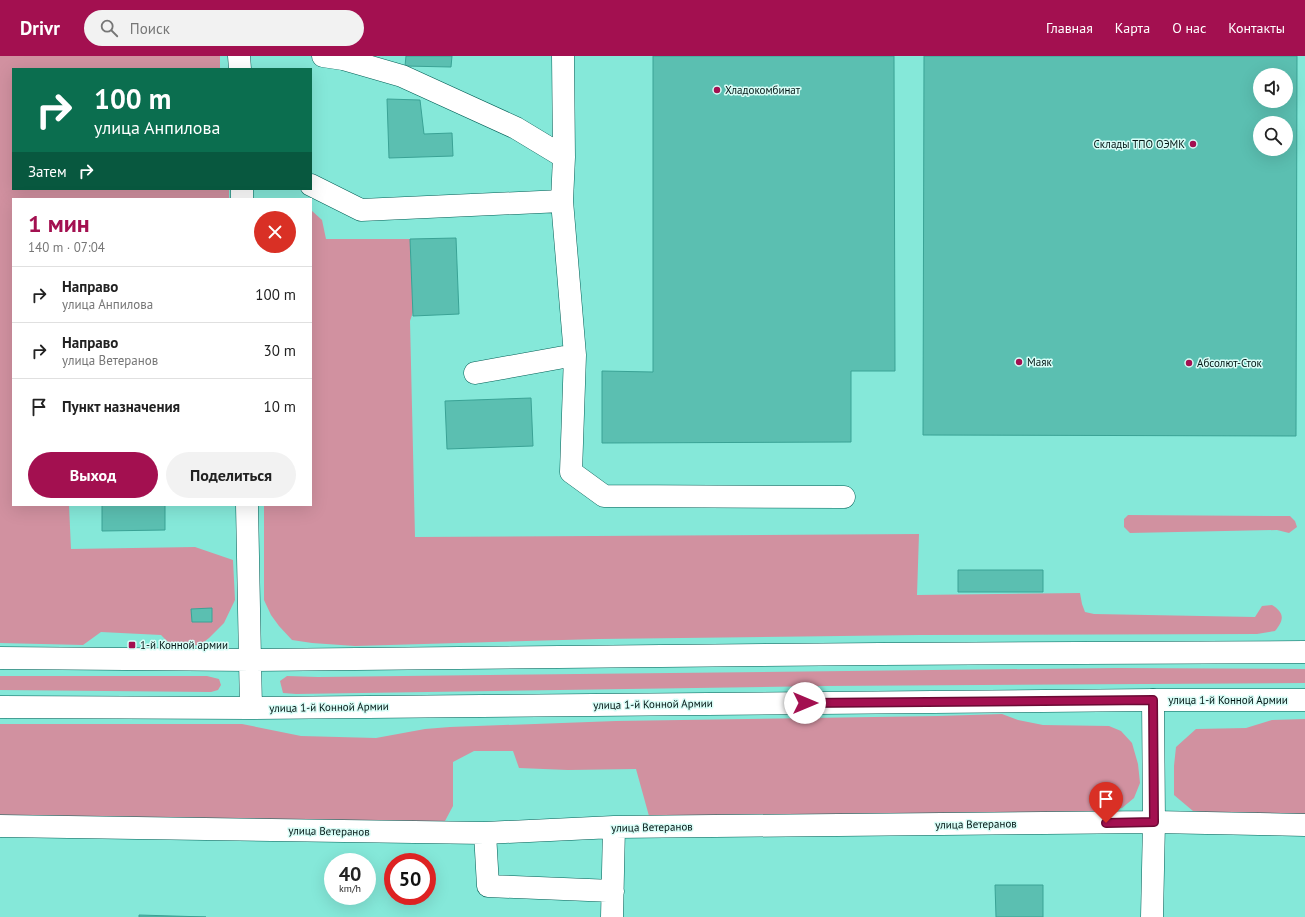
<!DOCTYPE html>
<html lang="ru">
<meta charset="utf-8">
<style>
:root{--surface:#fff;--page:#f2f2f2;--text:#222;--muted:#767676;--line:#e0e0e0;--accent:#a31050}
body{margin:0;font-family:"PT Sans",sans-serif;background:var(--page);color:var(--text);height:100vh;display:flex;flex-direction:column;font-size:15px;white-space:nowrap}
*{box-sizing:border-box;margin:0}
p{font-size:13px;color:var(--muted)}
.icon{flex:none;width:22px;height:22px;fill:none;stroke:currentColor;stroke-width:2;stroke-linecap:round;stroke-linejoin:round}
.map{position:relative;flex:1;overflow:hidden}
.sheet{position:absolute;left:12px;top:142px;width:300px;height:308px;display:flex;flex-direction:column;background:var(--surface);border-radius:0px;box-shadow:0 4px 16px #0002}
.sheet>*{flex:none}
.banner{position:absolute;left:12px;top:12px;width:300px;height:122px;border-radius:0px;box-shadow:0 4px 16px #0002;background:#0b6e4f;color:#fff;overflow:hidden}
.buttons{position:absolute;left:1253px;top:12px;display:grid;gap:8px}
.buttons a{display:grid;place-items:center;width:40px;height:40px;border-radius:50%;background:var(--surface);box-shadow:0 4px 16px #0002;font-size:20px}
.speed{position:absolute;left:324px;top:797px;display:flex;gap:8px;font-size:20px;font-weight:700;text-align:center}
.speed>*{display:grid;place-content:center;width:52px;height:52px;border-radius:50%;background:var(--surface);box-shadow:0 4px 16px #0002;line-height:1}
.speed small{font-size:10px;font-weight:400}
.speed .limit{border:6px solid #d22;background:#fff;color:#111}
.pin{position:absolute;display:grid;place-items:center;width:34px;height:34px;color:#fff;margin:-41px -17px;border-radius:50% 50% 50% 0;rotate:-45deg;box-shadow:0 0 4px #0007}
.pin .icon{rotate:45deg}
.me{position:absolute;width:44px;margin:-22px;rotate:90deg;stroke-linejoin:round;filter:drop-shadow(0 0 3px #0008)}
.turn{display:flex;align-items:center;gap:14px;height:84px;padding:0 16px;font-size:18px}
.turn .icon{width:52px;height:52px;stroke-width:2.5}
.turn b{display:block;font-size:28px;line-height:34px}
.then{display:flex;align-items:center;height:38px;padding:0 16px;background:#0003;gap:8px;font-size:15px}
.round{display:grid;place-items:center;flex:none;width:42px;height:42px;border-radius:21px;background:var(--page)}
.headline{display:flex;align-items:center;justify-content:space-between;height:68px;padding:0 16px}
h1{font-size:24px;font-weight:800;line-height:30px;color:var(--accent)}
.cta{display:flex;gap:8px;margin-top:auto;padding:8px 16px}
.cta a{flex:1;height:46px;border-radius:24px;background:var(--accent);color:#fff;font-size:16px;font-weight:800;line-height:46px;text-align:center}
.cta a+a{background:var(--page);color:var(--text)}
ul{padding:0;list-style:none}
li{display:flex;align-items:center;gap:12px;height:56px;padding:0 16px;border-top:1px solid var(--line)}
li div{flex:1}
li b{display:block;font-size:15px}
li em{font-style:normal}
header{display:flex;align-items:center;gap:24px;box-sizing:border-box;height:56px;padding:0 20px;background:var(--accent);color:#fff}
header strong{font-size:19px}
nav{display:flex;gap:22px;margin-inline-start:auto;font-size:14px}
.search{width:280px;height:36px;background:var(--page);display:flex;align-items:center;gap:10px;box-sizing:border-box;padding:0 14px;border-radius:22px;color:var(--muted);font-size:15px}
.map>svg:first-child{display:block}
.green{fill:#d191a0}
.building{fill:#5bbfb1;stroke:#3aa295;fill-rule:evenodd}
.lines{fill:none;stroke-linecap:round;stroke-linejoin:round}
.minor-casing{stroke:#005e55;stroke-width:23}
.major-casing{stroke:#005e55;stroke-width:23}
.minor{stroke:#fff;stroke-width:22}
.major{stroke:#fff;stroke-width:22}
.route-casing{stroke:#6a0a34;stroke-width:10}
.route{stroke:#a31050;stroke-width:7}
.poi-dot{fill:#a31050;stroke:#d9fdf7;stroke-width:1.5}
.labels{text-anchor:middle;stroke-width:3;stroke-linejoin:round;paint-order:stroke}
.poi-label{font-size:11px;fill:#021614;stroke:#d9fdf7;text-anchor:start}
.street-label{font-size:11px;fill:#021614;stroke:#d9fdf7}
</style>
<header>
<strong>Drivr</strong>
<div class="search"><svg class="icon" aria-label="search" viewBox="0 0 24 24"><circle cx="10" cy="10" r="6"/><path d="M15 15l6 6"/></svg>Поиск</div>
<nav><a>Главная</a><a>Карта</a><a>О нас</a><a>Контакты</a></nav>
</header>
<div class="map">
<svg width="1305" height="861" viewBox="0 0 1305 861">
<rect width="100%" height="100%" fill="#85e8d9"/>
<path class="green" d="M0,0H220V13H13V133H229V143H13V449H69L71,493L195,491L233,504L235,544L224,567L209,582L200,589L173,591L161,579L101,576L83,589L0,587Z
M311,154L322,164L326,183H410L413,256L410,265L415,481L919,478L917,539L1080,537L1082,548L1085,556L1094,558L1255,561L1262,550L1272,549C1285,557 1284,564 1275,575L1257,578L919,579L599,583L355,590L312,587L292,584L279,570L271,559L264,544V449H311Z
M1128,459L1290,460L1295,465L1297,471L1289,477L1277,474L1130,477L1124,471V463Z
M1116,612L1305,613V627L826,630L296,638L283,637L280,625L287,620L318,621Z
M0,620H207L219,623L221,629L218,634L211,636L0,634Z
M1002,658L1018,664L1043,669L1109,670L1121,675L1132,687L1138,708L1140,727L1134,742L1122,752L1083,757L673,762L649,760L636,713L568,714L519,712L513,695H474L453,706V750L445,765L425,767H0V668H242L301,680L376,682L425,673L450,671L616,665L938,660Z
M1305,663V759L1232,760L1193,755L1174,739V710L1176,691L1196,673L1246,672L1272,664Z"/>
<path class="building" d="M406,0H452L451,11L405,10Z
M653,0H894L895,315H851V386L602,387V315L653,316Z
M924,0H1297L1296,380L923,379ZM1260,19H1286V45H1260ZM1260,67H1286V93H1260Z
M387,43L420,44L424,78L452,77L453,100L389,102Z
M456,182L459,258L413,260L410,183Z
M531,342L533,390L447,393L445,345Z
M102,449H165V474L102,475Z
M958,514H1043V536H958Z
M212,552V566H192L191,553Z
M995,829H1043V861H996Z
M139,859L206,861H139Z"/>
<g class="lines">
<g class="minor-casing">
<path id="minor" d="M239,0L240,13
M323,0L343,3L402,20L516,72L564,101
M563,0L564,101L562,145L575,299L571,416L604,440L844,441
M311,129L361,154L562,145
M242,133V143
M475,317L575,299
M247,449L250,604
M0,770L485,777L614,771L1154,766L1305,769
M485,777L488,830L613,835
M612,861L614,771
M1152,861L1154,766L1153,644"/>
</g>
<g class="major-casing">
<path id="major" d="M0,602L250,604L880,598L1305,596
M250,604L251,652
M0,651L251,652L1153,644H1305"/>
</g>
<use href="#minor" class="minor"/>
<use href="#major" class="major"/>
</g>
<g class="lines">
<g class="route-casing">
<path id="route" d="M805,647L1153,644L1154,766L1106,767"/>
</g>
<use href="#route" class="route"/>
</g>
<g class="poi-dot">
<circle cx="717" cy="34" r="4"/>
<circle cx="1193" cy="88" r="4"/>
<circle cx="1019" cy="306" r="4"/>
<circle cx="1189" cy="307" r="4"/>
<rect x="128" y="585" width="8" height="8" rx="2"/>
</g>
<g class="labels">
<g class="poi-label">
<text x="725" y="38">Хладокомбинат</text>
<text x="1185" y="92" text-anchor="end">Склады ТПО ОЭМК</text>
<text x="1027" y="310">Маяк</text>
<text x="1197" y="311">Абсолют-Сток</text>
<text x="140" y="593">1-й Конной армии</text>
</g>
<g class="street-label">
<text x="1228" y="648">улица 1-й Конной Армии</text>
<text transform="translate(653 648) rotate(-1)" y="4">улица 1-й Конной Армии</text>
<text transform="translate(329 651) rotate(-1)" y="4">улица 1-й Конной Армии</text>
<text transform="translate(976 768) rotate(-1)" y="4">улица Ветеранов</text>
<text transform="translate(652 771) rotate(-1)" y="4">улица Ветеранов</text>
<text transform="translate(329 775) rotate(1)" y="4">улица Ветеранов</text>
</g>
</g>
</svg>
<div class="buttons">
<a><svg class="icon" aria-label="sound" viewBox="0 0 24 24"><path d="M4 9h4l5-4v14l-5-4H4zM17 9q2 3 0 6"/></svg></a>
<a><svg class="icon" aria-label="search" viewBox="0 0 24 24"><circle cx="10" cy="10" r="6"/><path d="M15 15l6 6"/></svg></a>
</div>
<div class="speed"><div>40<small>km/h</small></div><div class="limit">50</div></div>
<div class="pin" style="left:1106px;top:767px;background:#d93025"><svg class="icon" aria-label="arrive" viewBox="0 0 24 24"><path d="M6 21V4h12l-3 4 3 4H6"/></svg></div>
<svg class="me" style="left:805px;top:647px" viewBox="-20 -20 40 40"><circle r="19" fill="#fff"/><path d="M0-13L10 11 0 6-10 11z" fill="#a31050"/></svg>
<div class="banner">
<div class="turn"><svg class="icon" aria-label="right" viewBox="0 0 24 24"><path d="M7 20v-9h11M14 6l5 5-5 5"/></svg><div><b>100 m</b>улица Анпилова</div></div>
<div class="then">Затем<svg class="icon" aria-label="right" viewBox="0 0 24 24"><path d="M7 20v-9h11M14 6l5 5-5 5"/></svg></div>
</div>
<section class="sheet">
<div class="headline"><div><h1>1 мин</h1><p>140 m · 07:04</p></div><a class="round" style="background:#d93025;color:#fff"><svg class="icon" aria-label="close" viewBox="0 0 24 24"><path d="M6 6l12 12M18 6L6 18"/></svg></a></div>
<ul>
<li><svg class="icon" aria-label="right" viewBox="0 0 24 24"><path d="M7 20v-9h11M14 6l5 5-5 5"/></svg><div><b>Направо</b><p>улица Анпилова</p></div><em>100 m</em></li>
<li><svg class="icon" aria-label="right" viewBox="0 0 24 24"><path d="M7 20v-9h11M14 6l5 5-5 5"/></svg><div><b>Направо</b><p>улица Ветеранов</p></div><em>30 m</em></li>
<li><svg class="icon" aria-label="arrive" viewBox="0 0 24 24"><path d="M6 21V4h12l-3 4 3 4H6"/></svg><div><b>Пункт назначения</b></div><em>10 m</em></li>
</ul>
<div class="cta"><a>Выход</a><a>Поделиться</a></div>
</section>
</div>
